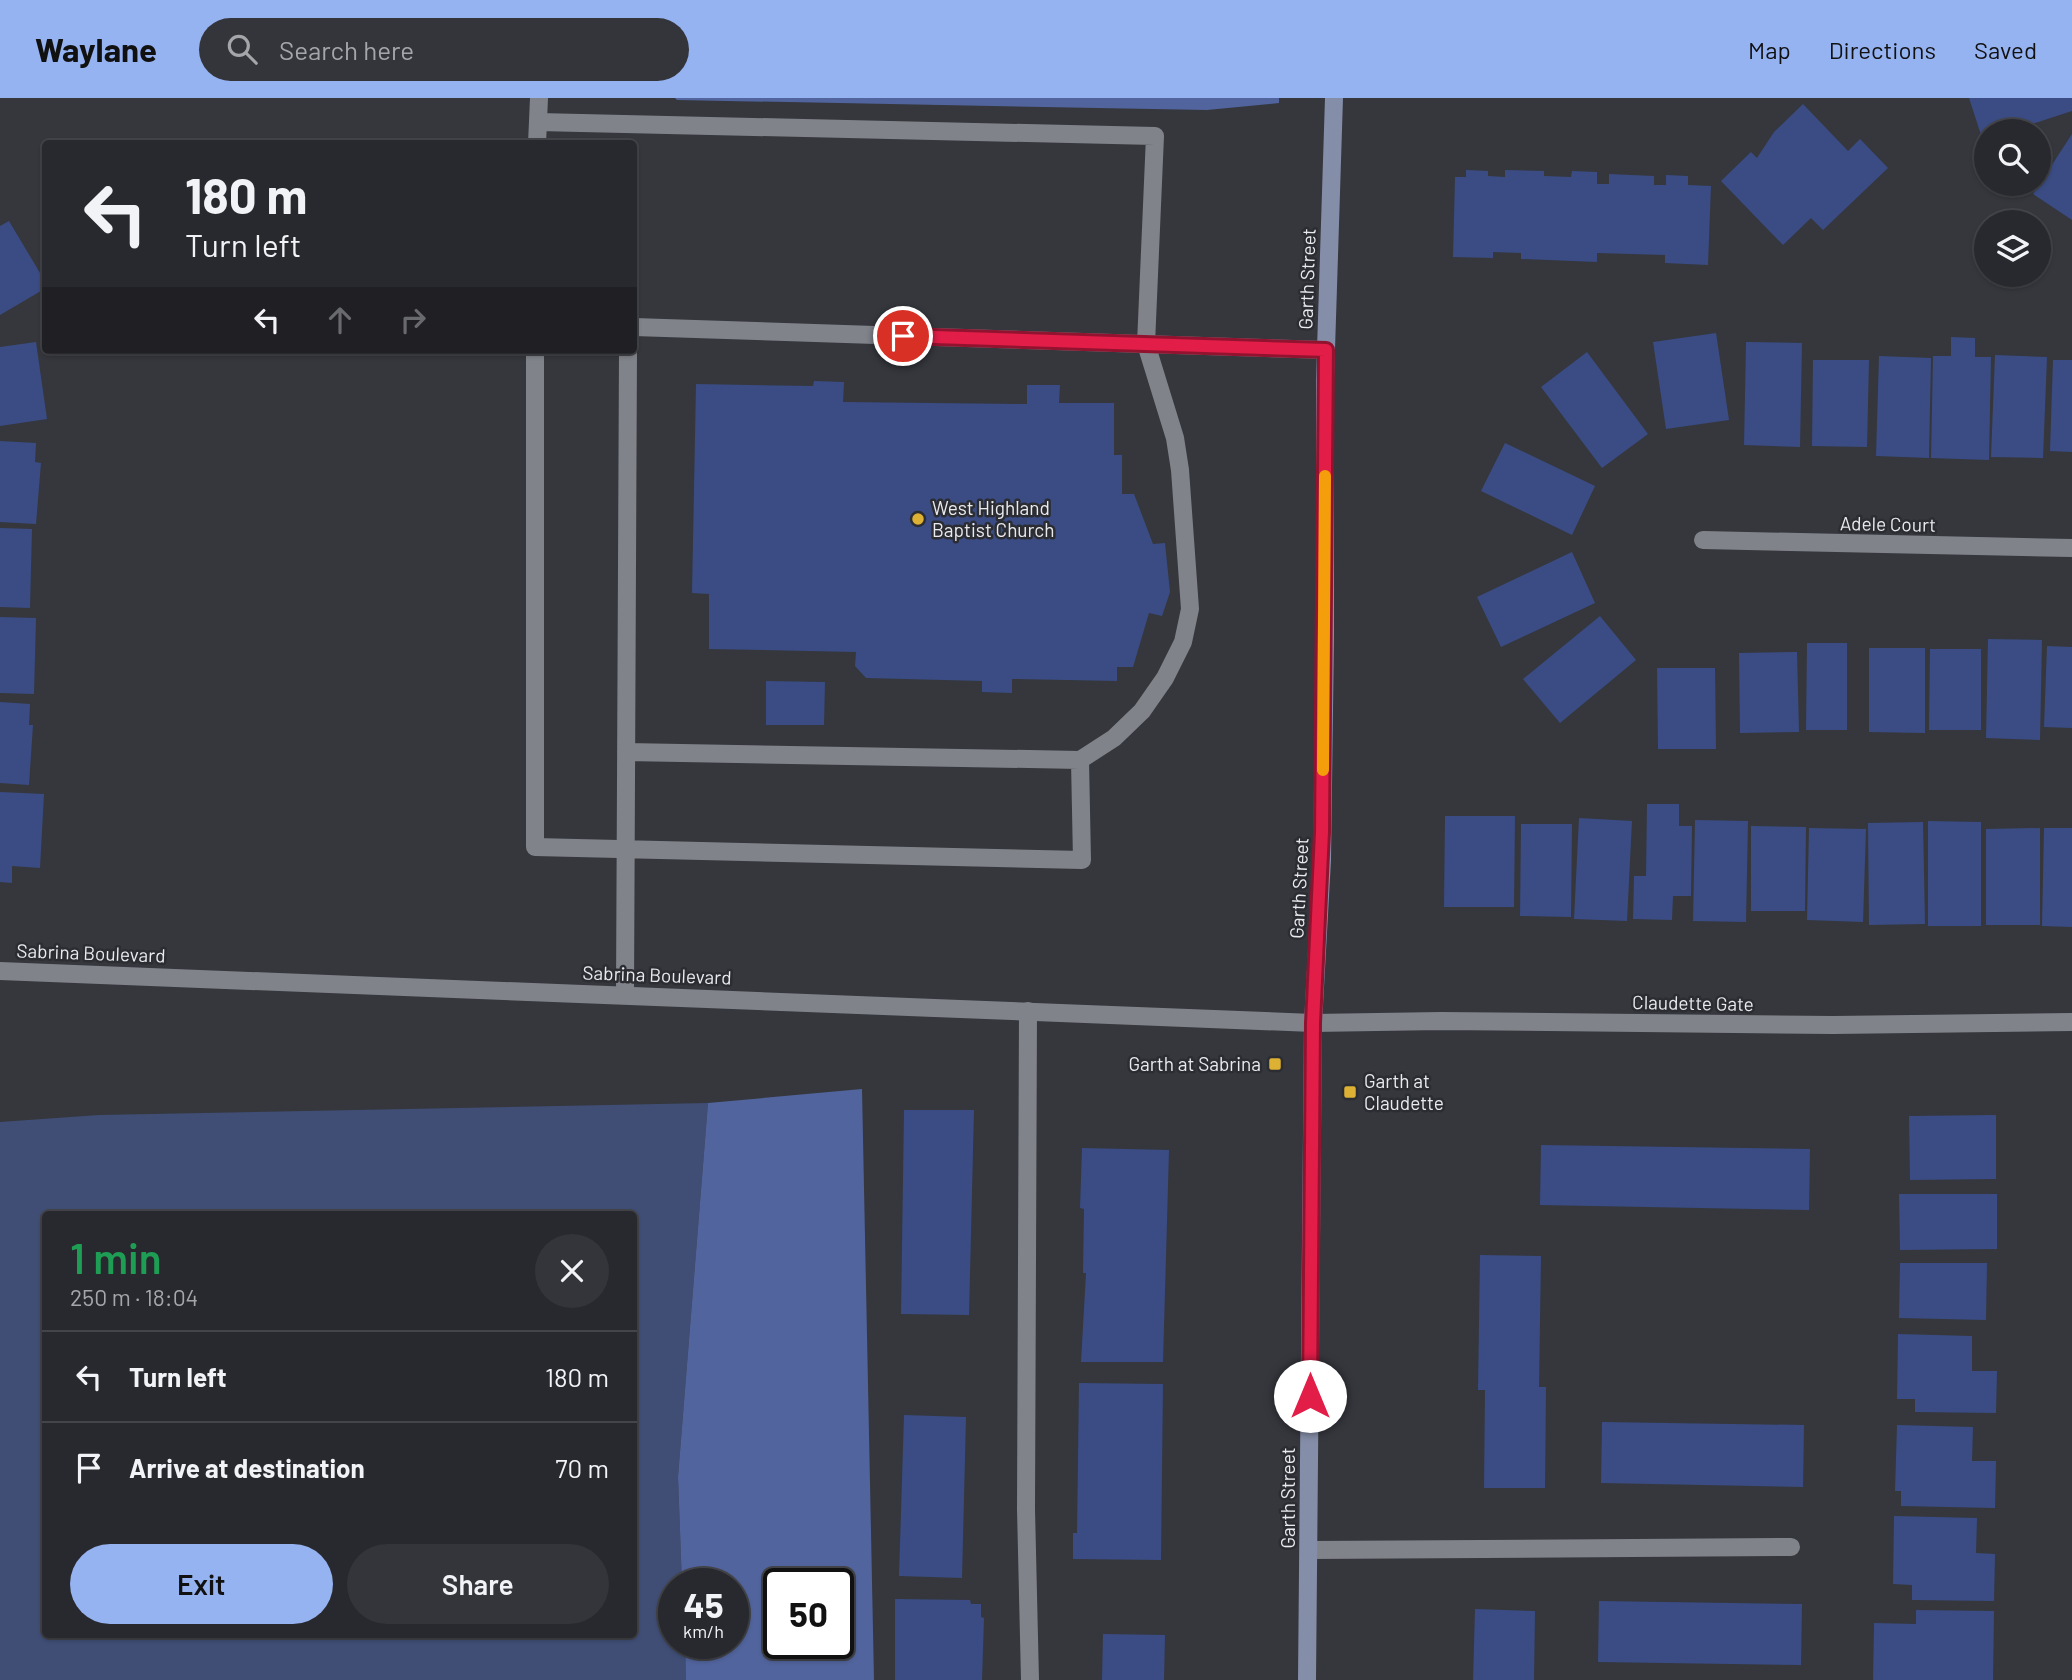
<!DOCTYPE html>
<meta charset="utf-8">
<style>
:root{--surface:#28292e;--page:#34353a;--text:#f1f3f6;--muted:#a5a6aa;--line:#44454a;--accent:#95b2f1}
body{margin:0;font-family:Barlow,sans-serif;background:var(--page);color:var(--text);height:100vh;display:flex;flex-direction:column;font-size:26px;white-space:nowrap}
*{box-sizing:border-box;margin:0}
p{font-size:23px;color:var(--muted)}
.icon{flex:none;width:38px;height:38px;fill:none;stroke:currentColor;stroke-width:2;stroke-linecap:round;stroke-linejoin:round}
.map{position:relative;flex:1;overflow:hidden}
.sheet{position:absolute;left:42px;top:1113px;width:595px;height:427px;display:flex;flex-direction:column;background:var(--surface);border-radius:7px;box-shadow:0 2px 5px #0004,0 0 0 2px var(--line)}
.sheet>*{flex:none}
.guide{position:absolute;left:42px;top:42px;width:595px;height:214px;border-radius:7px;box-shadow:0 2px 5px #0004,0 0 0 2px var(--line);background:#28292e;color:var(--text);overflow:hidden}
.buttons{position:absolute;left:1974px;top:21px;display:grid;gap:14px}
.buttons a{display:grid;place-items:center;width:77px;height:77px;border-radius:50%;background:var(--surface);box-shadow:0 2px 5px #0004,0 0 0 2px var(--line);font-size:35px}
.speed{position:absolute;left:658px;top:1470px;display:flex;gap:14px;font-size:35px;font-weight:700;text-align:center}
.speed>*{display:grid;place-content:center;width:91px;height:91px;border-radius:50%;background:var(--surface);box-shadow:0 2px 5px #0004,0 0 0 2px var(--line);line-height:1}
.speed small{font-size:18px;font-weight:400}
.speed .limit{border:4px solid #111;border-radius:10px;background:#fff;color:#111}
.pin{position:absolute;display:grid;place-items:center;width:60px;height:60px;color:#fff;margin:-30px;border:4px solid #fff;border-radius:50%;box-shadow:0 2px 7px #0007}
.me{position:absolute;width:77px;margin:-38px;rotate:0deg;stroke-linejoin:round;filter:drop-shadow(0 0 5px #0008)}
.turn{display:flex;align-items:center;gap:24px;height:147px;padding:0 28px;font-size:32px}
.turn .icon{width:91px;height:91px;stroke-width:2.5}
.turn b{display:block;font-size:49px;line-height:60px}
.lanes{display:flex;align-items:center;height:66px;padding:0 28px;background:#0003;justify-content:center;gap:35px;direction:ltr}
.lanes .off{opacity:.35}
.round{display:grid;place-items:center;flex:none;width:74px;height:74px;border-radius:37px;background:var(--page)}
.head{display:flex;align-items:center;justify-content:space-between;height:119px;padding:0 28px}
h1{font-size:42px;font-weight:600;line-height:52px;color:#1e9e55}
.cta{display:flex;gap:14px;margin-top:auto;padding:14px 28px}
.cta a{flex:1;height:80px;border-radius:42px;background:var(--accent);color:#111;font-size:28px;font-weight:600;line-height:80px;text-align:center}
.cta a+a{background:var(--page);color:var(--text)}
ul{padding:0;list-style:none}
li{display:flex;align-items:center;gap:21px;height:91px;padding:0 28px;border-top:2px solid var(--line)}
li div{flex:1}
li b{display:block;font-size:26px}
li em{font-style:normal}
header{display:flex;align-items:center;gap:42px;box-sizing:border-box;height:98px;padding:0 35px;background:var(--accent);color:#111}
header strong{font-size:33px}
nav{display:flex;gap:38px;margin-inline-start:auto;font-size:24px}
.search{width:490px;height:63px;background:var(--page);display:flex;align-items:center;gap:18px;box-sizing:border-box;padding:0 24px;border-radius:38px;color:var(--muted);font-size:26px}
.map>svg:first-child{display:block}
.green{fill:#404e76;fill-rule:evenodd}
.forest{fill:#51649d;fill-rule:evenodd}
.building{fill:#3a4c83}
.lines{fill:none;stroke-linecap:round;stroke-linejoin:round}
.lane{stroke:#81838b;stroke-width:18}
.street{stroke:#81838b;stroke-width:18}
.secondary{stroke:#858ea8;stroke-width:18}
.route-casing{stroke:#92132f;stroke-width:18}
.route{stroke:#e11d48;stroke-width:12}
.slow{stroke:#f59e0b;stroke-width:12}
.poi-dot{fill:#ddb133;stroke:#2b2d33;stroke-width:2.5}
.labels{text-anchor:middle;stroke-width:5;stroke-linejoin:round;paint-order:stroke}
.street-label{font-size:19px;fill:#e8eaee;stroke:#2b2d33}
.poi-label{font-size:19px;fill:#e8eaee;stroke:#2b2d33;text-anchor:start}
</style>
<header>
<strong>Waylane</strong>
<div class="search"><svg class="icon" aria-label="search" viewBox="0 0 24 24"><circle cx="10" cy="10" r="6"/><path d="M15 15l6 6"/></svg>Search here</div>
<nav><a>Map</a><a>Directions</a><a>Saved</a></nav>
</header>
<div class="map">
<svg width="2072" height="1582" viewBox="0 0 2072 1582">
<rect width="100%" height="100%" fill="#35373d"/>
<path class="green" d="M708,1005L678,1379L682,1486H674V1545H685L686,1582H0V1024L99,1017ZM46,1116H634V1536H46Z"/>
<path class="forest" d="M675,0H1279V5L1207,12L677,2Z
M862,991L874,1582H686L685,1545H733V1486H682L678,1379L708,1005ZM779,1486H838V1545H779Z"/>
<path class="building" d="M1969,0H2072V13L2011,33H1986V41L1983,43Z
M1803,6L1848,53L1860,41L1888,70L1823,132L1811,120L1783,147L1721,83L1751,54L1757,60L1774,34Z
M2072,36V122L2033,96Z
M1466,72L1488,73V78L1505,79V72L1544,73V78L1571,79L1572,73L1597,74V86H1609V76L1654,78V87H1666V77L1688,78V87L1711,88L1708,167L1665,165V157L1597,155V164L1521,161V155L1493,154V160L1453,159L1455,79H1466Z
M9,123L46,185V190L0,217V128Z
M1716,235L1729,322L1666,331L1653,244Z
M1951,239L1975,240V259H1991L1989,362L1931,360L1933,258H1951Z
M36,244L47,321L0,328V249Z
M1746,244L1802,245L1800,349L1744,347Z
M1587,254L1648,336L1602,370L1541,289Z
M1995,257L2047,259L2043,360L1991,359Z
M1879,258L1931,260L1929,360L1876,358Z
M1813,262H1869L1867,349L1812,348Z
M2053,262H2072V354L2050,353Z
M814,283L844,284L843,304L1027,306V287H1060L1059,305H1114V357H1122V396H1134L1153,446L1165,445L1170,494L1162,518L1149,515L1133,569H1117V583L1012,581V595L982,594V583L866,580L855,568L856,554L709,551V496L692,495L696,286L813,288Z
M0,343L36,345L35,364L41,365L36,426L0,424Z
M1505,345L1595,388L1572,437L1481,393Z
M0,430L32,431L30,510L0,509Z
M1572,454L1595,505L1501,549L1477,499Z
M1600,518L1636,562L1560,625L1523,581Z
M0,519L36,520L34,596L0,595Z
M1988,541L2042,542L2040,642L1986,640Z
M1807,545H1847V632H1806Z
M2047,548L2072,549V630L2044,629Z
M1869,550H1925V635L1869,634Z
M1930,551H1981V632H1929Z
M1797,554L1799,634L1740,635L1739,555Z
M1657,570H1715L1716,651H1658Z
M766,583L825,584L824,627H766Z
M0,604L30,606L29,627H33L29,687L0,685Z
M0,694L44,696L40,770L12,768V785L0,784Z
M1647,706H1679V728H1692L1691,798H1673L1672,822L1633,821L1634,778H1646Z
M1445,718H1515L1514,809H1444Z
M1579,720L1632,723L1627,823L1574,821Z
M1695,722L1748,723L1746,824L1693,823Z
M1928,723L1981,724V828H1928Z
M1923,724L1925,826L1869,827L1868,725Z
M1521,726H1572L1571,819L1520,818Z
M1751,728L1806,729L1805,813H1751Z
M1809,730L1866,731L1863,824L1807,822Z
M2040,730V827H1986V731Z
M2044,730H2072V829L2042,828Z
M904,1012H974L969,1217L901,1216Z
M1996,1017V1081L1910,1082L1909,1018Z
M1541,1047L1810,1051L1809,1112L1540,1107Z
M1082,1050L1169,1052L1163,1264H1081L1086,1175H1083L1084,1111L1080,1110Z
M1899,1096H1997V1151L1900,1152Z
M1480,1157L1541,1158L1539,1289H1546L1545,1390H1484L1485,1292H1478Z
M1900,1165H1987L1986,1222L1899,1220Z
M1898,1236L1972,1238V1273H1997L1996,1315L1915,1314V1301H1897Z
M1079,1285L1163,1286L1161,1462L1073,1461V1435H1077Z
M904,1317L966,1319L962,1480L899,1478Z
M1602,1324L1804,1327L1803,1389L1601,1385Z
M1897,1327L1973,1329L1972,1363H1996L1995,1410L1901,1408V1393H1895Z
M1894,1418L1977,1420L1976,1455L1995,1456L1994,1503L1912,1502V1487L1893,1486Z
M895,1501L970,1502L971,1506H981V1519L984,1520L982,1582H895Z
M1599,1503L1802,1506L1801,1567L1598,1564Z
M1475,1511L1535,1513L1534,1582H1473Z
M1916,1512L1994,1513L1993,1582H1873L1874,1525L1916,1526Z
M1103,1536L1165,1537L1164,1582H1102Z"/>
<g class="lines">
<path class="lane" d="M538,24L1155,38L1146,246L1175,340L1180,372L1190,511L1183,544L1165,580L1142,613L1114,640L1080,662
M537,46L539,0
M634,229L1326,252
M535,252V749L1082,762L1080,662L626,654
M625,897L628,252
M1028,913L1026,1411L1030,1582
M1309,1452L1791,1449"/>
<path class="street" d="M1703,442L2072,450
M0,873L1313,925L1441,923L1833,927L2072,924"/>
<path class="secondary" d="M1307,1582L1313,925L1322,762L1325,538V283L1334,0"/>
</g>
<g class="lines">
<g class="route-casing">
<path id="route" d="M903,238L1326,252L1322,734L1313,925L1310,1298"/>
</g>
<use href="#route" class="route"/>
<path class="slow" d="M1323,672L1325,378"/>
</g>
<g class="poi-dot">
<circle cx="918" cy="421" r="7"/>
<rect x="1268" y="959" width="14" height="14" rx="3.5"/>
<rect x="1343" y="987" width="14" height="14" rx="3.5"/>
</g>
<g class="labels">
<g class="street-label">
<text transform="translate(1307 181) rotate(-88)" y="7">Garth Street</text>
<text transform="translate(1888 426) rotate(1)" y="7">Adele Court</text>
<text transform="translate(1299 790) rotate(-87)" y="7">Garth Street</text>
<text transform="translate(91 855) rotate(2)" y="7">Sabrina Boulevard</text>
<text transform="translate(657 877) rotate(2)" y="7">Sabrina Boulevard</text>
<text transform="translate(1693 905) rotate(1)" y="7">Claudette Gate</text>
<text transform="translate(1288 1400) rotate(-90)" y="7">Garth Street</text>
</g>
<g class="poi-label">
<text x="932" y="417">West Highland<tspan x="932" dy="22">Baptist Church</tspan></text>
<text x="1261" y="973" text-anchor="end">Garth at Sabrina</text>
<text x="1364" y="990">Garth at<tspan x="1364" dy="22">Claudette</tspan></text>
</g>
</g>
</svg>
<div class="buttons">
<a><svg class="icon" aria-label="search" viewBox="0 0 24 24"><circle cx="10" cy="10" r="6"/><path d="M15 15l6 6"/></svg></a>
<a><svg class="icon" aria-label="layers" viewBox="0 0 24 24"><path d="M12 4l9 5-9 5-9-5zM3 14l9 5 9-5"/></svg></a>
</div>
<div class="speed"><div>45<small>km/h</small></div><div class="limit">50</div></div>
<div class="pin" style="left:903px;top:238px;background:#d93025"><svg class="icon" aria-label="arrive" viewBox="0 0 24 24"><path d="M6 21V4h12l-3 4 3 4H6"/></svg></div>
<svg class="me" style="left:1310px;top:1298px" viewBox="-20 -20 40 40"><circle r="19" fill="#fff"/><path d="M0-13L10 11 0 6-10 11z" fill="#e11d48"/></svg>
<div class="guide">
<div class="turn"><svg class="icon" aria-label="left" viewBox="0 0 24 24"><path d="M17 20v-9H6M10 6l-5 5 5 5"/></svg><div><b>180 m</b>Turn left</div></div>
<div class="lanes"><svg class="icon" aria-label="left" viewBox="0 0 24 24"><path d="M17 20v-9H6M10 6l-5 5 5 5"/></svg><svg class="icon off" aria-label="ahead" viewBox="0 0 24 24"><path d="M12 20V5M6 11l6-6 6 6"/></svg><svg class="icon off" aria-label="right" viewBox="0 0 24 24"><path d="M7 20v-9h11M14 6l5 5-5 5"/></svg></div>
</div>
<section class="sheet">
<div class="head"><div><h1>1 min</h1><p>250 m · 18:04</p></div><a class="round"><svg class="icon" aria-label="close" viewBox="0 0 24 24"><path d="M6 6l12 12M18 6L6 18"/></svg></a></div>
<ul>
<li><svg class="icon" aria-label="left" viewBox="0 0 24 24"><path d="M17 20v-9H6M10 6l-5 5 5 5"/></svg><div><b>Turn left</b></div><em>180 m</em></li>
<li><svg class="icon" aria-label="arrive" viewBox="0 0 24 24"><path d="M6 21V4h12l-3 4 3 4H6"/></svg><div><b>Arrive at destination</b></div><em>70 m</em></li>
</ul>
<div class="cta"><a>Exit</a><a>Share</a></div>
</section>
</div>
